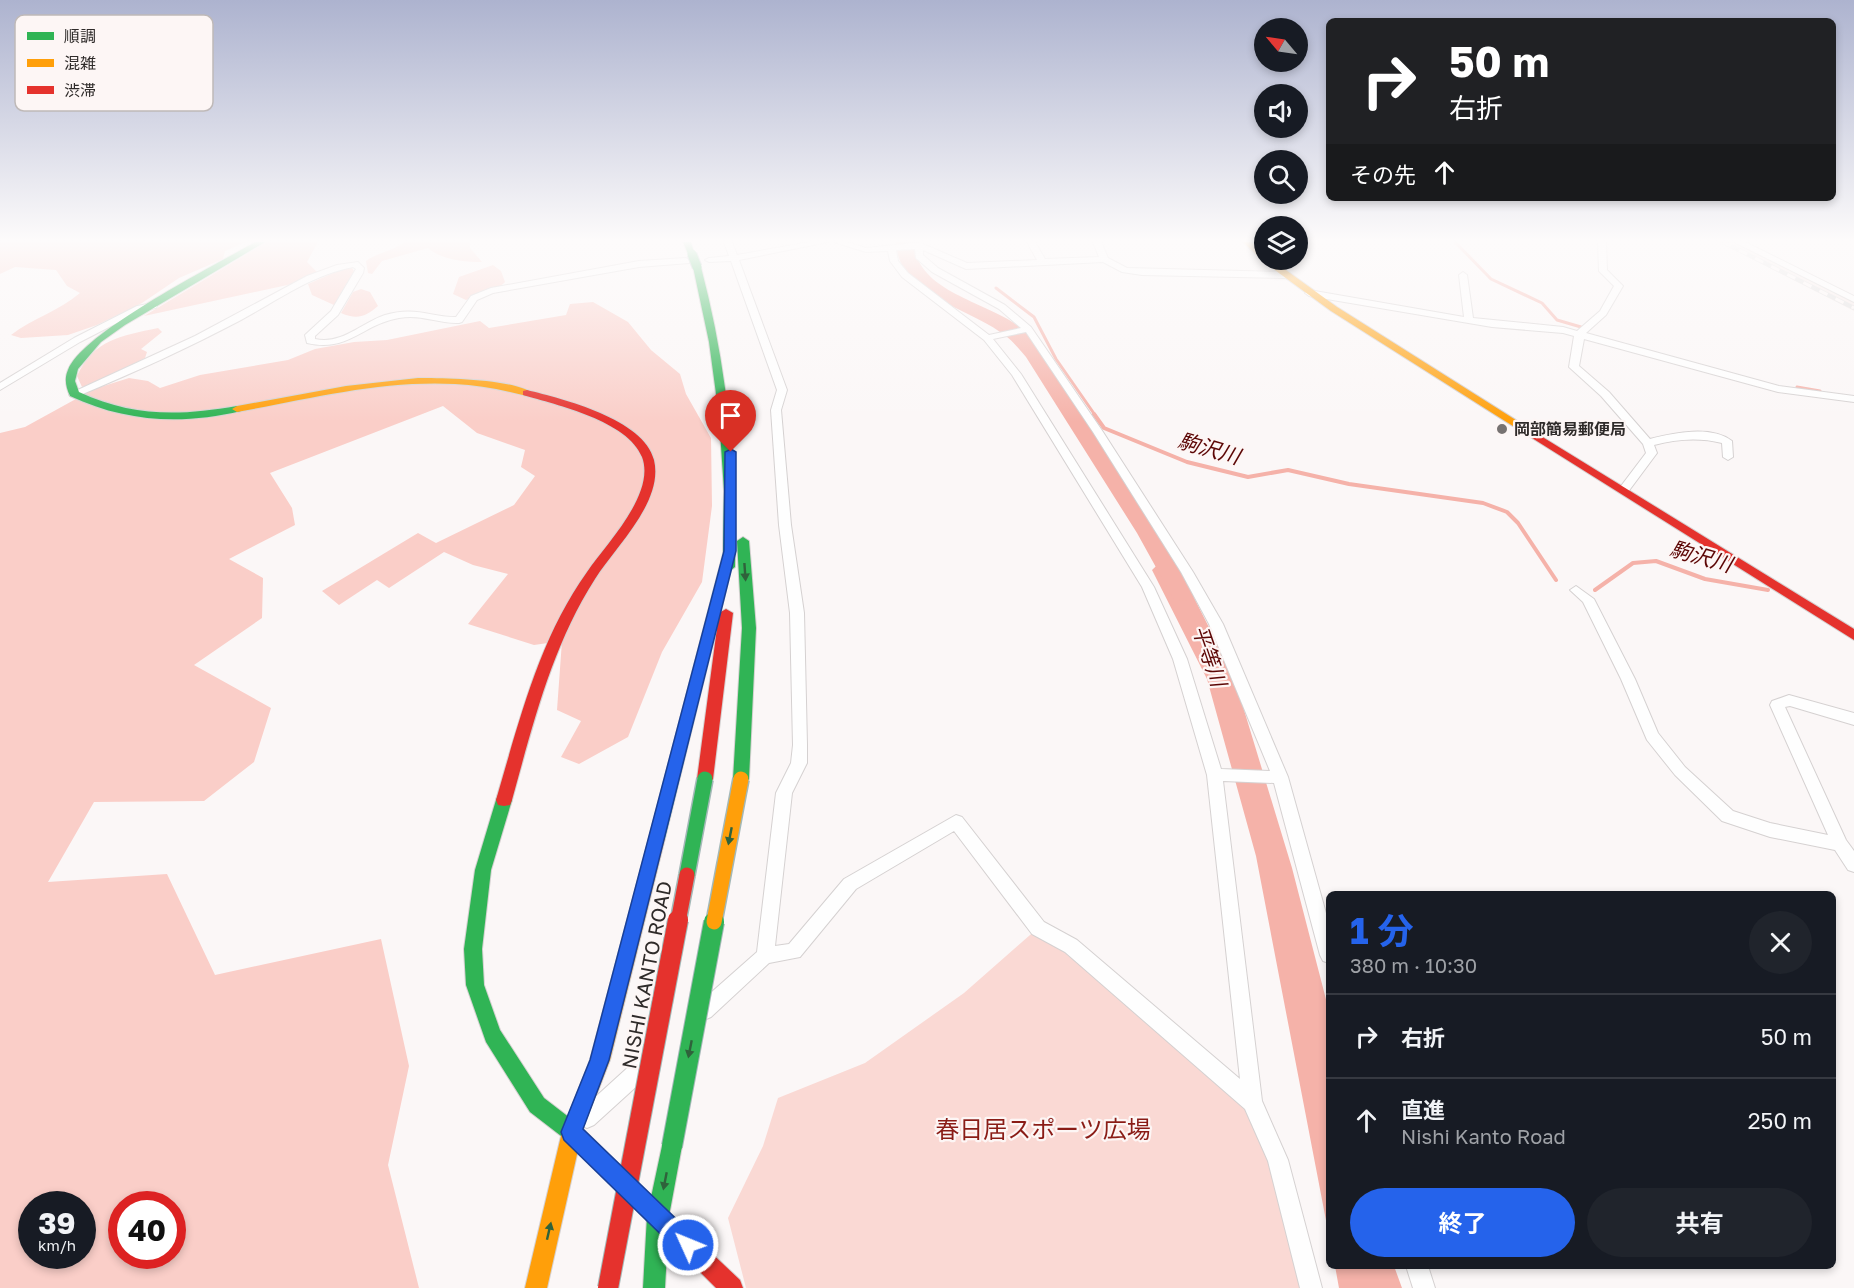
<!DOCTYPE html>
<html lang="ja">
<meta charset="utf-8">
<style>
:root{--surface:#171b24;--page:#20242c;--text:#f1f3f6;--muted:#9ea1a6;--line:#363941;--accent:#2563eb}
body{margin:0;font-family:"Golos Text","Noto Sans JP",sans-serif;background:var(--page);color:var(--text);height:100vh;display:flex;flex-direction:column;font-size:22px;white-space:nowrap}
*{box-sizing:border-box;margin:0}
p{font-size:20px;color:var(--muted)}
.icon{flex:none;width:33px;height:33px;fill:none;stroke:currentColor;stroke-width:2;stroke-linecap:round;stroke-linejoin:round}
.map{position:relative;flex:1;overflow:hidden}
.details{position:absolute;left:1326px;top:891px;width:510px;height:378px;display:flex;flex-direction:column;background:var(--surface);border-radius:9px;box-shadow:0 3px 9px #0003}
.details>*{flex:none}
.guide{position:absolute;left:1326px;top:18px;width:510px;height:183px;border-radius:9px;box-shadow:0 3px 9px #0003;background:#202124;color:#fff;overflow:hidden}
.needle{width:39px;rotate:299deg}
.buttons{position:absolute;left:1254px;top:18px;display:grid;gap:12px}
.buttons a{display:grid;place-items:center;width:54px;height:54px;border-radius:50%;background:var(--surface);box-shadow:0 3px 9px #0003;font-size:30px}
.speed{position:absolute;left:18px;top:1191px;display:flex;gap:12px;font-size:30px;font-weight:700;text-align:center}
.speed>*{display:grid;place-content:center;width:78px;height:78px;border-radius:50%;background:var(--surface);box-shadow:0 3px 9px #0003;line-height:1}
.speed small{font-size:15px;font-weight:400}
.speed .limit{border:9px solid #d22;background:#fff;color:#111}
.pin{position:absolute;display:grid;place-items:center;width:51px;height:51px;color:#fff;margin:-62px -26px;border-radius:50% 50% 50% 0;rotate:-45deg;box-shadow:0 0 6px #0007}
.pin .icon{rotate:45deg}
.me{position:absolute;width:66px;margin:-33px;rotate:314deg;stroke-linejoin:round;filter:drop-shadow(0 0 4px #0008)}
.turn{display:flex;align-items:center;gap:21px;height:126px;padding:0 24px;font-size:27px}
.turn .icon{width:78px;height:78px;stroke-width:2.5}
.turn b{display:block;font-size:42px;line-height:51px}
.then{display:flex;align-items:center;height:57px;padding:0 24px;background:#0003;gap:12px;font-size:22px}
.round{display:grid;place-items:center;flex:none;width:63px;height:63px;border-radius:32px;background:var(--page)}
.overview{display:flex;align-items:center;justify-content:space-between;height:102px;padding:0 24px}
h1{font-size:36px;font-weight:700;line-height:45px;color:var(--accent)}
.button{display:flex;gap:12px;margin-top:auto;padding:12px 24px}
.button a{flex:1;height:69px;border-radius:36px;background:var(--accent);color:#fff;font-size:24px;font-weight:700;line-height:69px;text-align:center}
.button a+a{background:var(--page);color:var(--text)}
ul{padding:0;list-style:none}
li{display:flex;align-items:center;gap:18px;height:84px;padding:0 24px;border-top:2px solid var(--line)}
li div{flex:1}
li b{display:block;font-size:22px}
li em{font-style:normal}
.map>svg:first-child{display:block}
.built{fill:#f6eae8}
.green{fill:#fad9d4}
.forest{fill:#facec8;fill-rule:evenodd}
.water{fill:#f5b2a9}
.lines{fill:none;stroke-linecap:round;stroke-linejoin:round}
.stream-far1{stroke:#f5b2a9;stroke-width:3}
.stream{stroke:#f5b2a9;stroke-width:4}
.river{fill:#f5b2a9;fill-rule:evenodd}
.street-casing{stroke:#d5d1d1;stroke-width:2}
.fast-casing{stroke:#d5d1d1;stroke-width:2}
.slow-casing{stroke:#d5d1d1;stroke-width:2}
.jam-casing{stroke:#d5d1d1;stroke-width:2}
.street{fill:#fefefe;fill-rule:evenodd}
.fast{fill:#30b455;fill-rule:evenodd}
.slow{fill:#ff9f0a;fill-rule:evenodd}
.jam{fill:#e5322d;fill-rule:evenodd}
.rail-casing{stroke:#dcdbdb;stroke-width:4.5}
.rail{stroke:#fdf6f5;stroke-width:3;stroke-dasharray:9;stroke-linecap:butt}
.fast-bridge-far2-casing{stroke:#a3b8b7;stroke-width:11;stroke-linecap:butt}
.fast-bridge-far1-casing{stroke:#a3b8b7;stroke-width:18;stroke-linecap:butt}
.fast-bridge-casing{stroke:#a3b8b7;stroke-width:22;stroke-linecap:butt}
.slow-bridge-casing{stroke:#a3b8b7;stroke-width:18;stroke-linecap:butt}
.jam-bridge-far1-casing{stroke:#a3b8b7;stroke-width:18;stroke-linecap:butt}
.jam-bridge-casing{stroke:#a3b8b7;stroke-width:22;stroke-linecap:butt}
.fast-bridge-far2{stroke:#30b455;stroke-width:9}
.fast-bridge-far1{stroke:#30b455;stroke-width:15}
.fast-bridge{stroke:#30b455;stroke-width:20}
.slow-bridge{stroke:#ff9f0a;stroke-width:15}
.jam-bridge-far1{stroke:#e5322d;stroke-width:15}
.jam-bridge{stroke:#e5322d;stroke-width:20}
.oneway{fill:#2f623b}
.route{fill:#2563eb;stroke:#184099;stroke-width:1.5}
.poi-dot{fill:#767272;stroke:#fdf6f5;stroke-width:2}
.labels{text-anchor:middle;stroke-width:4.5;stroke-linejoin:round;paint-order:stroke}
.far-poi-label{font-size:16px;font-weight:bold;fill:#2f2b2a;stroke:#fdf6f5;text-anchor:start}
.street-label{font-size:20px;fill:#2f2b2a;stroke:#fdf6f5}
.water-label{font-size:21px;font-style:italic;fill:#5c0605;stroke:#fdf6f5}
.near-park-label{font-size:24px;fill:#8a1c16;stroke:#fdf6f5}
.key{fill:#fdf6f5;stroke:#bfb9b8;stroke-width:1.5}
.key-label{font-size:16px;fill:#2f2b2a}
</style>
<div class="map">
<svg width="1854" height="1288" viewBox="0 0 1854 1288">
<rect width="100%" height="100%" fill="#fbf7f7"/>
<path class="built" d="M1719,242H1733L1854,302V311Z"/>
<path class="green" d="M1038,928L1252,1102L1311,1288H746L728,1218L763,1146L778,1098L865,1063L964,993Z"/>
<path class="forest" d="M0,242H246L225,251L223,259L179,278L142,303L97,325L68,335L21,338L11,335C33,318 59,311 80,293L67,286L56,270L15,267L0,274Z
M267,242H318L307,262L317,272L292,284L144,316Z
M404,242H470V248L482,262C464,262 442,260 428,248L382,261L372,274L368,273L366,261C378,252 392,252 404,242Z
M493,265L501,271L505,282C498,291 477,294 466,300L453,294L459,277Z
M347,267L352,268L354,271L334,305L312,295L308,284Z
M361,289L370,292L378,306C365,317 357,320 341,313L353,292Z
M593,302L628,322L651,350L680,374L686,394L711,438L712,506L702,582L662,652L628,737L579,764L561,757L581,721L557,710L562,641L534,645L468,624L508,574L473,565L444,552L389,588L377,580L339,605L322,591L418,533L436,543L514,505L535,476L521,467L525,450L477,433L443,406L270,473L292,508L295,525L229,559L263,578L262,618L194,665L271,708L254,762L204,801L94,802L48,882L167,874L215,975L381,939L409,1066L388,1165L419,1288H0V433L25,427L94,389L129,378L148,381L160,388L200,375L288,360L315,349L354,342L387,340L480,321L489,328L566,315L570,304ZM32,1204H82V1256H32ZM122,1204H172V1256H122Z
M158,328L162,332L141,349L147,352L144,361L118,375L82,387L77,376C94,339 121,336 158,328Z"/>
<path class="water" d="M1171,552L1234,677L1292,868L1329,1011V1236L1256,856L1207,679L1152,570Z
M1335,1266H1394L1402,1288H1339Z"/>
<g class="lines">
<path class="stream-far1" d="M1455,242L1491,279L1542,303L1557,320L1581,327
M996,288L1034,317L1056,359L1095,415
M1797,387L1820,391"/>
<path class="stream" d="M1094,414L1104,428L1187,462L1248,477L1288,470L1349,484L1483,503L1507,512L1518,523L1556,580
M1595,590L1633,563L1656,561L1705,579L1768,590"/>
<path class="river" d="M896,242H914C916,291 984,301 1017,325C1026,332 1033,340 1040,348L1162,533L1197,592L1193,598L1183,601L1173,598L1137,533L1026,357C1019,349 1012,340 1003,334C968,307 898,296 896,242Z"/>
<g class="street-casing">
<path id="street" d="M724,242H732L737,255L810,242H828L739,260L787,390L781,410L791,525L804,613L807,745V763L792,793L775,946L789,944L844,879L956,815L962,817L1044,922L1077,940L1240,1079L1207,775L1173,659L1142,587L1012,375L984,340L902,277L890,261L888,251L866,252L834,242H847L866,248L923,242V244L967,263L1037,260L1027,242H1035L1045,259L1099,257L1093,242H1101L1108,258L1127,268L1285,272L1289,275L1285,278L1142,275L1122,272L1103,262L966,269L923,250V255L938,268L1005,305L1031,327L1103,432L1193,572L1223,624L1288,777L1329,924V963L1323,961L1320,955L1274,783L1223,781L1262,1101L1288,1160L1322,1288H1300L1268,1161L1245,1109L1065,952L1032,934L954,831L856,889L800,957L769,963L711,1017L704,1020L697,1017L695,1011L697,1005L757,952L776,793L791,763L793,745L790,613L779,525L771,410L777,390L731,261L709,262L705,260L709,258L729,256ZM915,249L916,258L932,272L999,309L1021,328L989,335L908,273L898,261L896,250ZM1026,332L1093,432L1181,572L1209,624L1270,771L1221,769L1187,659L1154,587L1021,374L993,339Z
M1598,242H1606L1607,270L1623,286L1606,315L1586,333L1779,386L1854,396V402L1778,392L1584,339L1579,366L1609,392L1650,439C1674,433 1711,425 1732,441L1733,457L1728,460L1723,457L1722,443C1698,437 1677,439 1654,445L1657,453L1628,492L1624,493L1618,490L1646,453L1643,444L1601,396L1569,367L1574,336L1563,333L1492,327L1309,296L1305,293L1309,290L1464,317L1459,275L1463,272L1467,275L1473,318L1563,327L1577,331L1600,311L1614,286L1599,271Z
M1734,242H1745L1854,296V302Z
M686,258L690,261L689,263L639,267L493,293L477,300L462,322L459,323C438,324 423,314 399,318C362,324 349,353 307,343L305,335L331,311L356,269L353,267C312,275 278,300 241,320C188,348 133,373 78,396H70L69,394L195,336L307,276L337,265L358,262L364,268L363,273L338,315L315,336V339C342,345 361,323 385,315C415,306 430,317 456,317L471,296L491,288L639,261Z
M153,303L157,306L156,308L142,310L80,342L0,390V383L74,338L137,306Z
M1576,586L1594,599L1635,679L1658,733L1685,767L1733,811L1770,823L1828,835L1770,705L1772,701L1789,695L1854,713V725L1790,706L1785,707L1846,840L1854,851V872L1848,870L1835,850L1770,837L1722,821L1675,775L1647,740L1621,679L1583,602L1570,590Z
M642,1058L649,1061L652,1068L649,1075L594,1125L587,1128L580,1125L577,1118L580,1111L635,1061Z
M1406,1266H1428L1435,1288H1413Z"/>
</g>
<g class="fast-casing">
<path id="fast" d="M255,242H265L125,325L101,342L78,369L75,381L79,392C133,417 179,416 237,406L242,409L241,411C182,425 125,422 70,396C66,387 64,379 68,370C82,332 216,265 255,242Z
M683,242H691L695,256H689Z
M697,264L701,267C727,366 737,465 735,567L731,570L665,838L663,843L657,845L651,843L649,838L723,554L724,491L719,416L709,342L693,267Z
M743,537L749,541L756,628L749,779L746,783L741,785L736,783L733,779L742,628L737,541Z
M504,794L510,795L512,800L491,870L482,949L484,985L500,1030L544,1098L579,1125L637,1182L640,1189L637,1196L630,1199L623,1196L565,1139L530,1112L486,1042L466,985L464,949L475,870L496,800L498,795Z
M672,1136L679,1139L682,1146L669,1216L665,1288H643L647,1216L662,1146L665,1139Z"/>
</g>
<g class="slow-casing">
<path id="slow" d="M1243,242H1252L1264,253V260H1272L1337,307L1541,436L1536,439L1532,438L1331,311L1264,262Z
M418,378C444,378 513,379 532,393L527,396C503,390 479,385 455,384C382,380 308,399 237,412L232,409L237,406L346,386Z
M657,831L663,833L665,838L610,1060L582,1132L547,1288H525L562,1132L590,1060L649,838L651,833Z"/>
</g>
<g class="jam-casing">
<path id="jam" d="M527,390C563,399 644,419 654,460C664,502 615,547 595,579C552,646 533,724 512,800L510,805L504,806L498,805L496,800C519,722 539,639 587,572C606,544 656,494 642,457C628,421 557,405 523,395V391Z
M1536,433L1854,629V640L1532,438V434Z
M726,609L733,613L713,779L710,783L705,785L700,783L697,779L719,613Z
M658,1205L665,1209L740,1280L743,1288H716L651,1223L647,1216L651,1209Z"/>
</g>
<use href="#street" class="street"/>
<use href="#fast" class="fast"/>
<use href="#slow" class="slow"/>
<use href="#jam" class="jam"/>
<g class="rail-casing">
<path id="rail" d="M1723,242L1854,308"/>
</g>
<use href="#rail" class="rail"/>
<g class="fast-bridge-far2-casing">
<path id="fast-bridge-far2" d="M692,254L697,267"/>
</g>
<g class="fast-bridge-far1-casing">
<path id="fast-bridge-far1" d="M687,875L705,779"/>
</g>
<g class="fast-bridge-casing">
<path id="fast-bridge" d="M672,1146L714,922"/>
</g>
<g class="slow-bridge-casing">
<path id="slow-bridge" d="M714,922L741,779"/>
</g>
<g class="jam-bridge-far1-casing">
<path id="jam-bridge-far1" d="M678,922L687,875"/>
</g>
<g class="jam-bridge-casing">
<path id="jam-bridge" d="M608,1288L678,920"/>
</g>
<use href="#fast-bridge-far2" class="fast-bridge-far2"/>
<use href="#fast-bridge-far1" class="fast-bridge-far1"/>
<use href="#fast-bridge" class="fast-bridge"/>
<use href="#slow-bridge" class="slow-bridge"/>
<use href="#jam-bridge-far1" class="jam-bridge-far1"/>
<use href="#jam-bridge" class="jam-bridge"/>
</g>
<defs><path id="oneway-solid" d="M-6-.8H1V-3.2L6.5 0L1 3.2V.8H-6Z" transform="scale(1.5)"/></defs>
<g class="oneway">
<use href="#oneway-solid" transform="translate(745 572) rotate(86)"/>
<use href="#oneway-solid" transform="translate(730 836) rotate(101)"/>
<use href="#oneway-solid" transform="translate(690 1049) rotate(101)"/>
<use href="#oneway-solid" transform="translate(665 1181) rotate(101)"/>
<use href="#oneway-solid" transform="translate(549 1231) rotate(-77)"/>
</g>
<linearGradient id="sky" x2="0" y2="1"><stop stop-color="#adb3cf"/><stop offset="0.57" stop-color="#fdfbfb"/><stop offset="1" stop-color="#fdfbfb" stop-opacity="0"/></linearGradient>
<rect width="1854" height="422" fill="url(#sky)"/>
<path class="route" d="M731,449L736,452V551L609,1060L583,1129L695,1237L699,1245L695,1253L688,1256L680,1253L564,1140L561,1132L590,1060L724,551L725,452Z"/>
<circle class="poi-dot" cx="1502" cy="429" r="6"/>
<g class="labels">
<g class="far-poi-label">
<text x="1514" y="435">岡部簡易郵便局</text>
</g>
<g class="street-label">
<text transform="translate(647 975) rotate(-79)" y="7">NISHI KANTO ROAD</text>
</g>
<g class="water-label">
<text transform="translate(1209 449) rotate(16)" y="7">駒沢川</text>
<text transform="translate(1701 557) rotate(16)" y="7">駒沢川</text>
<text transform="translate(1209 656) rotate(71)" y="7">平等川</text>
</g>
<g class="near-park-label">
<text x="1043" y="1138">春日居スポーツ広場</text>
</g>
</g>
<rect x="15" y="15" width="198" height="96" rx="9" class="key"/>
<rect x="27" y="32" width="27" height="8" fill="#30b455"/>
<rect x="27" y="59" width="27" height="8" fill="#ff9f0a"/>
<rect x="27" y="86" width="27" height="8" fill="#e5322d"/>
<g class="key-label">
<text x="64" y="42">順調</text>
<text x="64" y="69">混雑</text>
<text x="64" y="96">渋滞</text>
</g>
</svg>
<div class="buttons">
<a><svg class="needle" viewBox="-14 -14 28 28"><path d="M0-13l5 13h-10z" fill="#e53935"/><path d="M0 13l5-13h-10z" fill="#9ea1a6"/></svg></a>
<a><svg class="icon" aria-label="sound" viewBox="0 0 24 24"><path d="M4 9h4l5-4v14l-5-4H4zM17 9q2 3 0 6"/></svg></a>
<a><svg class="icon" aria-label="search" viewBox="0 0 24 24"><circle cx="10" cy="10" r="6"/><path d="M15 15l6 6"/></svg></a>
<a><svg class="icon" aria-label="layers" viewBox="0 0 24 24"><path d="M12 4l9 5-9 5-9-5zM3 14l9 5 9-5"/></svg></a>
</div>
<div class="speed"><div>39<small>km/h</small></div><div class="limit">40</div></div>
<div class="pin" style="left:731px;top:452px;background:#d93025"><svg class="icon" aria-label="arrive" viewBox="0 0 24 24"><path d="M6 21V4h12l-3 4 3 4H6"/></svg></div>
<svg class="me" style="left:688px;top:1245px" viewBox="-20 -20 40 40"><circle r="17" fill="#2563eb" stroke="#fff" stroke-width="3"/><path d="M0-11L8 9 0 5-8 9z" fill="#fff"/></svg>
<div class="guide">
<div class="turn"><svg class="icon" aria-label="right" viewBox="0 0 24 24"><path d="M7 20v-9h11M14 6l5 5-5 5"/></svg><div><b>50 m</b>右折</div></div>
<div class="then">その先<svg class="icon" aria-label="ahead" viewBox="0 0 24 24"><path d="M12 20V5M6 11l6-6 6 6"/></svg></div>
</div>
<section class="details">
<div class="overview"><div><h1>1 分</h1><p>380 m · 10:30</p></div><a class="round"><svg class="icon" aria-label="close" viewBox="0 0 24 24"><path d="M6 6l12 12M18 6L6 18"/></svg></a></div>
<ul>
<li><svg class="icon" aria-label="right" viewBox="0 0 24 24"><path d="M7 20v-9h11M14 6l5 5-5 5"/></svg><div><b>右折</b></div><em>50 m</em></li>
<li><svg class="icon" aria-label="ahead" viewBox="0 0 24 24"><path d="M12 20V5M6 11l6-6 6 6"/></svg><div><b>直進</b><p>Nishi Kanto Road</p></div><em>250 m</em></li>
</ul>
<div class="button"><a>終了</a><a>共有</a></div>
</section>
</div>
